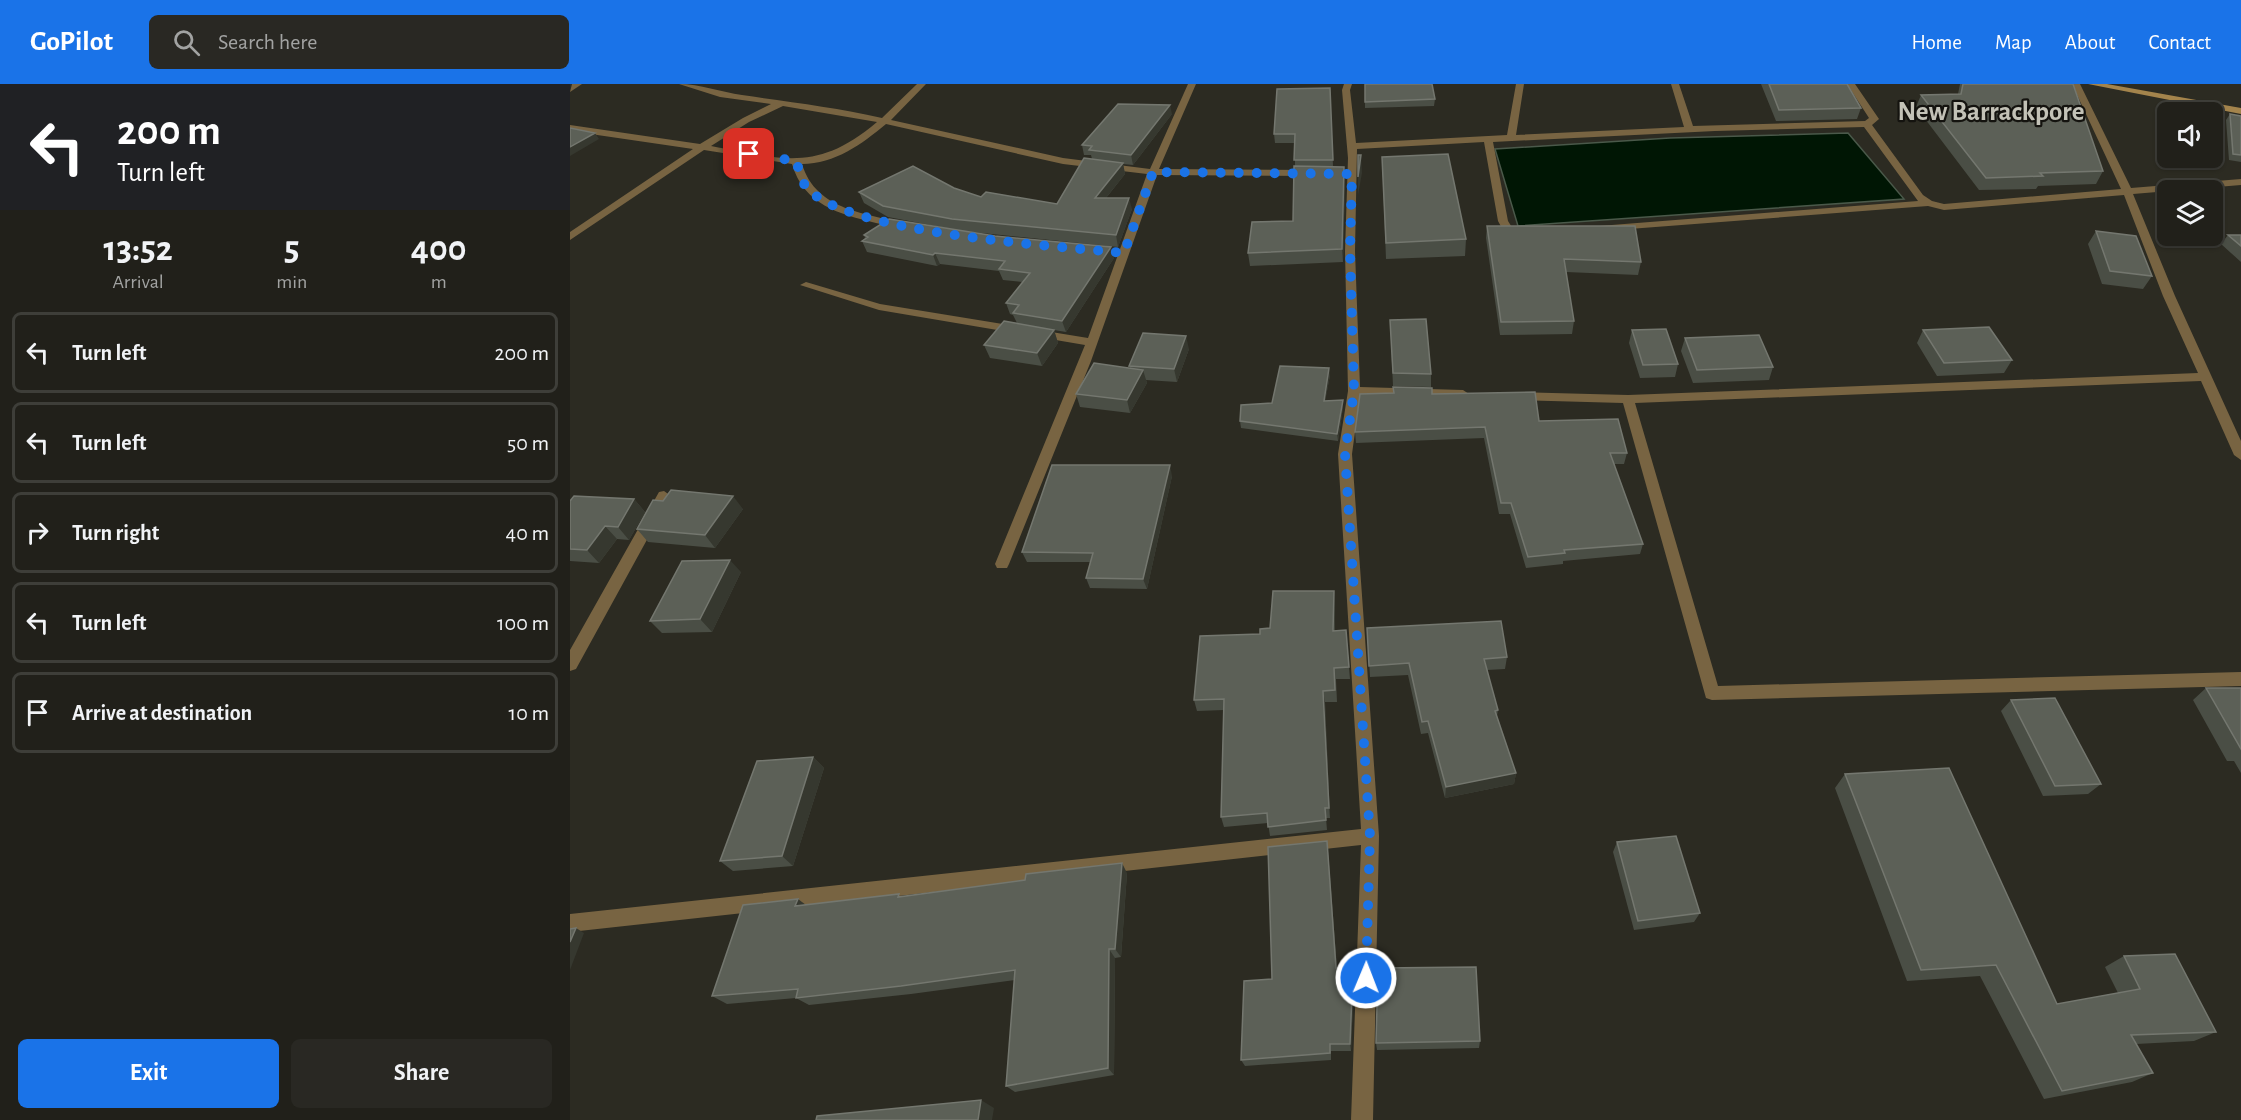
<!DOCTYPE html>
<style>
:root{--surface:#21201a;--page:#292823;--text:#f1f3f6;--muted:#a2a3a2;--line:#3e3e39;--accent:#1a73e8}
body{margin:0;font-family:"Alegreya Sans",sans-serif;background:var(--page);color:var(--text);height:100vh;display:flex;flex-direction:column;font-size:22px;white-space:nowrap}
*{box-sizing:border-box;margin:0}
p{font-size:20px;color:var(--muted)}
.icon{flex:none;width:33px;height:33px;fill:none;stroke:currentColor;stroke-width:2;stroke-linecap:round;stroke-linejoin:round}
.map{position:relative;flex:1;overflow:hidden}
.details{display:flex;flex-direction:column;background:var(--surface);width:570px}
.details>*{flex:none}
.banner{background:#202124;color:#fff;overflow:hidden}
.controls{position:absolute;left:1587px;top:18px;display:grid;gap:12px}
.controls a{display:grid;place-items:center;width:66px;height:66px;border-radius:9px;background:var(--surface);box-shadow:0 2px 4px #0004,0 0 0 2px var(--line);font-size:30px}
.pin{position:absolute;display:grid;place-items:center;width:51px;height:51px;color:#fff;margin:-26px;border-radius:12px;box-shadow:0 3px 9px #0006}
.me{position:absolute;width:66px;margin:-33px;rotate:1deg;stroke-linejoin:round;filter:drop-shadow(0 0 4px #0008)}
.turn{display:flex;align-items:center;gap:21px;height:126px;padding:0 18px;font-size:27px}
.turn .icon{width:78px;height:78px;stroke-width:2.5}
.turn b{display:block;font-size:42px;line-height:51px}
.eta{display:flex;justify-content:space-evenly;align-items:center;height:102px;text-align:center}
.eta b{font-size:36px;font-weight:700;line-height:42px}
.button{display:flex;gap:12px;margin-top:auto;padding:12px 18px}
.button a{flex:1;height:69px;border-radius:9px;background:var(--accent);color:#fff;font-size:24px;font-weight:700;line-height:69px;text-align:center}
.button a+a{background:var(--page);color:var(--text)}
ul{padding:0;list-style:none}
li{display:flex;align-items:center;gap:18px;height:81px;margin:0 12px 9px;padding:0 6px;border:3px solid var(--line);border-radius:9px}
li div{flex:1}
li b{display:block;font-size:22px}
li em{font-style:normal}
header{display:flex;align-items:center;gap:36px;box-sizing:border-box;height:84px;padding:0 30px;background:var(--accent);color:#fff}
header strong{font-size:28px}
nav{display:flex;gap:33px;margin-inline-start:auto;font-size:21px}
.search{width:420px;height:54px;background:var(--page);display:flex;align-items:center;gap:15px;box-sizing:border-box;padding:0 21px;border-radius:9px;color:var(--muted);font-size:22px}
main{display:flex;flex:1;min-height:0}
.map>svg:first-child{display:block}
.water{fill:#001604;stroke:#4a594a;stroke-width:1.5}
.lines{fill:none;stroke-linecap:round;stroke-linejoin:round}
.street{fill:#786442;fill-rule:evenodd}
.secondary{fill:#a4844c;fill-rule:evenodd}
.wall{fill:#4a4e45}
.shaded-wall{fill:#36382f}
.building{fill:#5c6057;stroke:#74776f;stroke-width:1.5}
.route{stroke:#1a73e8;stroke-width:10;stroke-dasharray:0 18}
.labels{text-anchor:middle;stroke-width:4.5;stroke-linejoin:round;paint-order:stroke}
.far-town-label{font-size:27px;font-weight:bold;fill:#c3c2b7;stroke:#14130f}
</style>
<header>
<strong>GoPilot</strong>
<div class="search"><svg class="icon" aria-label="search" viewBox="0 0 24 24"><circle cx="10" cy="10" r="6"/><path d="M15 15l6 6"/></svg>Search here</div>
<nav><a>Home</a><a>Map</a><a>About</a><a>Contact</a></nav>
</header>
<main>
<section class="details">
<div class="banner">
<div class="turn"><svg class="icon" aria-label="left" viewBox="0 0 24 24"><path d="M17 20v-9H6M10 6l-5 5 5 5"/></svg><div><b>200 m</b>Turn left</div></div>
</div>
<div class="eta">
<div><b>13:52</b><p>Arrival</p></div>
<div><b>5</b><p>min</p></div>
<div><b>400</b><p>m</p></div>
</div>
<ul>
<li><svg class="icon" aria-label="left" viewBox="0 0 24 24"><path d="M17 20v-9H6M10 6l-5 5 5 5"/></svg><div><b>Turn left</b></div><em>200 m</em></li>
<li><svg class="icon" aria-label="left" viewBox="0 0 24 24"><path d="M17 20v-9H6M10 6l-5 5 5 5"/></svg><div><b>Turn left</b></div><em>50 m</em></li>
<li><svg class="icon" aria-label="right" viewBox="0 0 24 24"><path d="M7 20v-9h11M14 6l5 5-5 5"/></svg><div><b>Turn right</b></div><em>40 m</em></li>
<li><svg class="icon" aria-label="left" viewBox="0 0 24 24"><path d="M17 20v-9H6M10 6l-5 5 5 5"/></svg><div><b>Turn left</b></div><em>100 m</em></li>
<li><svg class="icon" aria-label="arrive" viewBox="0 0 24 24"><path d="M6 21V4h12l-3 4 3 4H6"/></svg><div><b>Arrive at destination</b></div><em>10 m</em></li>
</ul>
<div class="button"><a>Exit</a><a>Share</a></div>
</section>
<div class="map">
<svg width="1671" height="1036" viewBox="0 0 1671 1036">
<rect width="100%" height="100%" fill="#2c2b22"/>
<path class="water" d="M1278,49L1334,115L948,142L925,65L1100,54Z"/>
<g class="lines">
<path class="street" d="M2,0H12L0,8Z
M109,0C130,0 151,8 172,11C219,18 265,23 312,34L347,0H356L321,36L493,74L580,85L618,0H626L589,85L743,86L748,89L743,92L587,91L521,277L439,480L437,484H427L425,480L515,261L309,226L230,201L236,198L310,220L518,254L577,90L493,80L316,40C292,60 265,80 232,80C246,127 298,130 339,140V144C329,146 316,141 306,139C269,130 234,121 222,80L134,66L0,156V148L123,65L0,47V41L130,60L173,34L201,20L150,13ZM213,22L307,38C247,89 212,75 141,62L179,38Z
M774,0H782L780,6L786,59L937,51L946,0H954L946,51L1114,43L1101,0H1109L1123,42L1295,37L1299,34L1277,0H1285L1309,35L1302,41L1353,111L1362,117L1374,120L1551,105L1502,0H1510L1561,104L1671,95V101L1563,110L1605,212L1671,357V376L1664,371L1631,297L1065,319L1148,602L1671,588V602L1142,616L1136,614L1053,319L947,316L941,312L947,308L1058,311L1628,289L1593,212L1554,111L1374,126L1358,122L1033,147L1028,144L1029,142L1348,117L1294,43L1145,47L923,58L938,137L943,145H952L957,148C953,153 942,152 935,150L928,137L914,58L787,65L785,167L790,303L893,306L899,310L893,314L790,311L782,370L809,752L803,1036H781L791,761L0,848V830L791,745L768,370L778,307L775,167L778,74L772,6Z
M94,407L101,412L6,585L0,587V566L89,408Z"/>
<path class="secondary" d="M1518,0H1537L1671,24V30Z"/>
</g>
<path class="wall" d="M1191,0H1277L1291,24L1287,35L1206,37Z
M1390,0H1503L1533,87L1526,100L1468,102L1466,105L1409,106L1346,23L1351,11L1388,10Z
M760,4L763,82L775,95L773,178L680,182L678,169L723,137L725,82V59H705L704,50Z
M865,15L864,22L795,24V18Z
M602,30L563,81L553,80L555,90L536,114L562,125L548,163L392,147L544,174L496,248L484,246L488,259L472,282L420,274L414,261L447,239L443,231L440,230L436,219L452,198L433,196L429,187L370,180L367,182L297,168L292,157L295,154L294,151L376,144L318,133L294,119L289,108L384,104L411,113L487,120L522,75L521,71H514L512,61Z
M1660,30L1671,32V78L1659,76L1656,36Z
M812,73L896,155L895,172L816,175Z
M917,142L1071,178L1068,191L996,188L1004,237L1002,250L930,251L916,154Z
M1526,147L1582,192L1573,205L1532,200L1518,160Z
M1658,151H1671V178L1651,160Z
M820,236L861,290V303L823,302Z
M1062,246L1108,280L1105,293L1070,294L1059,259Z
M1353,246L1442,276L1434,289L1367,292L1347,259Z
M1115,254L1203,283L1199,296L1123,299L1111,267Z
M619,265L607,298L576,296L577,299L560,329L510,323L506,310L560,284L559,282Z
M760,291L755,317L773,316V323L768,357L671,344L670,337L702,319Z
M862,310L969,337L1057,369L1054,380H1044L1073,460L1070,470L993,477V480L956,484L940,430H929L914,354L786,359L785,348Z
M602,392L577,505L520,504L516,494L520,478H457L452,468Z
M64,415L75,428L59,456L47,455L29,479L0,477V417Z
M93,417L173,425L145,464L78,458L67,445Z
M171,488L142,548L92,549L80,537Z
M765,519V547L776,546L780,595H766L767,618H755L760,734H756L757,746L700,752L698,739L654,743L651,733L654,626L627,627L624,616L690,550L700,544Z
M797,544L937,573L935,585L917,586L928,626L927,632L946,689L944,700L875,714L858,649L851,650L838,591L800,593Z
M1636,604H1671V689L1664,677H1657L1623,616Z
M1441,616L1531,700L1518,710L1473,712L1431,627Z
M243,673L254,684L223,782L163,787L150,777Z
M1275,690L1487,920L1548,909L1535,883L1554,872L1646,948L1624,957L1566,960L1583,989L1562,998L1474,1015L1410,892L1337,897L1265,704Z
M1047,758L1130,829L1124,838L1064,846L1043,768Z
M758,767L767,884L784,892L781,967H761V976L675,982L671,976L702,895Z
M557,789L551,873L545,874L544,991L445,1008L436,1002L445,896L341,910L239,921L226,914L157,920L142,912L236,821L332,813Z
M910,957L909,964L807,966L806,959Z"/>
<path class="shaded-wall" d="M600,21L602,30L563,81L561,71Z
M25,49L29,55L0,72V63Z
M791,71L792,89L788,111V93Z
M553,79L555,90L527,125L525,114Z
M774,83L775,95L773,178L772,165Z
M559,114L562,125L548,163L546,151Z
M541,163L544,174L496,248L492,237Z
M365,169L370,180L367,182L363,171Z
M484,246L488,259L472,282L467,269Z
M616,252L619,265L607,298L604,285Z
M759,284L760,291L754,324V317Z
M573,286L577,299L560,329L557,316Z
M773,316V323L768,357L767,350Z
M600,381L602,392L577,505L573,495Z
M163,412L173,425L145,464L135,451Z
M64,415L75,428L59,456L48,443Z
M35,442L47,455L29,479L17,466Z
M160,476L171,488L142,548L130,535Z
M764,507L765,519L764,558L763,547Z
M753,607L755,618L760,734L759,724Z
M243,673L254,684L223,782L212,772Z
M946,689L944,700L875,714L876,703Z
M757,757L758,767L767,892L766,884Z
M552,779L557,789L551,873L545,865Z
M228,815L240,824L225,822Z
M6,844L14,849L0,886V858Z
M539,865L545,874L544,991L538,984Z
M783,884L784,892L781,967L780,960Z
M411,1016L424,1024L422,1036H408Z"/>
<path class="building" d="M795,0H862L865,15L795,18Z
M1199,0H1277L1291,24L1209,26Z
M1393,0H1503L1533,87L1470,89L1473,92L1416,94L1351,11L1391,10Z
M760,4L763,76H724L725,50H704L707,5Z
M548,20L600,21L561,71L519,66L522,62L512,61Z
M1660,30L1671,32V71L1663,70Z
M0,44L25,49L0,63Z
M878,70L896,155L816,159L812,73Z
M788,71H791L788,93Z
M514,74L553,79L525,114H559L546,151L382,135L313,122L289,108L343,82L384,104L411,113L416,108L487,120Z
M724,82L774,83L772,165L678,169L682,138L723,137Z
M319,135L425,152L541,163L492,237L443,229L449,221L436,219L460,189L429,185L435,177L365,169L363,171L292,157L298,153L294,151Z
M917,142H1065L1071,178L994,175L1004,237L931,238Z
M1526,147L1566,152L1582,192L1540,187Z
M1658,151H1671V162Z
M856,235L861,290L823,289L820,236Z
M434,237L484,246L467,269L414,261Z
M1419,243L1442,276L1374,279L1353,246Z
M1096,245L1108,280L1073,281L1062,246Z
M573,249L616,252L604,285L559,282Z
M1189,251L1203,283L1127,286L1115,254Z
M524,279L573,286L557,316L506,310Z
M710,282L759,284L754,317L773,316L767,350L670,337L671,321L702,319Z
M823,303L862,304V310L965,308L969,337L1048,335L1057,369H1040L1073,460L994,466L995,469L958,473L941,419H931L915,343L785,348L790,310L824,309Z
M482,381H600L573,495L516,494L523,469L452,468Z
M101,406L163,412L135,451L67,445L83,416L93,417Z
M4,412L64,415L48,443L35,442L17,466L0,465V417Z
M160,476L130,535L80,537L112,477Z
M703,507H764L763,547L776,546L779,583L764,584L765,606L753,607L759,724H755L756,736L698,743L697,729L651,733L654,615L624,616L630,552L690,550V545L700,544Z
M931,537L937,573L914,575L928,626L925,627L946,689L876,703L858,637L852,638L839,579L799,582L797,544Z
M1636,604H1671V665Z
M1485,614L1531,700L1485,702L1441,616Z
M243,673L212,772L150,777L187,677Z
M1379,684L1487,920L1570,905L1554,872L1605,870L1646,948L1561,951L1583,989L1492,1007L1426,881L1351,886L1275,690Z
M1106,752L1130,829L1068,837L1047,758Z
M757,757L766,884H783L780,960H760V969L671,976L674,897L702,895L698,763Z
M552,779L545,865H539L538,984L436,1002L445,886L331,902L226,914L228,905L142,912L173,821L228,815L225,822L329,810L328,813L455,796L456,790Z
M6,844L0,858V845Z
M906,883L910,957L806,959L808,884Z
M411,1016L408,1036H246L247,1032Z"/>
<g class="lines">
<path class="route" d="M179,70L226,77C229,85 231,96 236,103C274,150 490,162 554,169L583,88L782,90L780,167L784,307L775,370L800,752L796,894"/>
</g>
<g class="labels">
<g class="far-town-label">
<text x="1421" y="36">New Barrackpore</text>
</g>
</g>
</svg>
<div class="controls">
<a><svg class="icon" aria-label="sound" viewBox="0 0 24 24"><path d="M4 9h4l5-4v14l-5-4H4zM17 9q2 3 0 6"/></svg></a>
<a><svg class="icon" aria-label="layers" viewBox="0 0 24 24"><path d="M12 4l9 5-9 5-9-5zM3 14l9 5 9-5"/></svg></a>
</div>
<div class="pin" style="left:179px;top:70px;background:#d93025"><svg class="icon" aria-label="arrive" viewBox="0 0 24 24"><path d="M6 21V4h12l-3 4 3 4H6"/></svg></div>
<svg class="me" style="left:796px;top:894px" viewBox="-20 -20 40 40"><circle r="17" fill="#1a73e8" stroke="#fff" stroke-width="3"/><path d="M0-11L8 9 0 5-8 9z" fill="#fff"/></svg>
</div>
</main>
